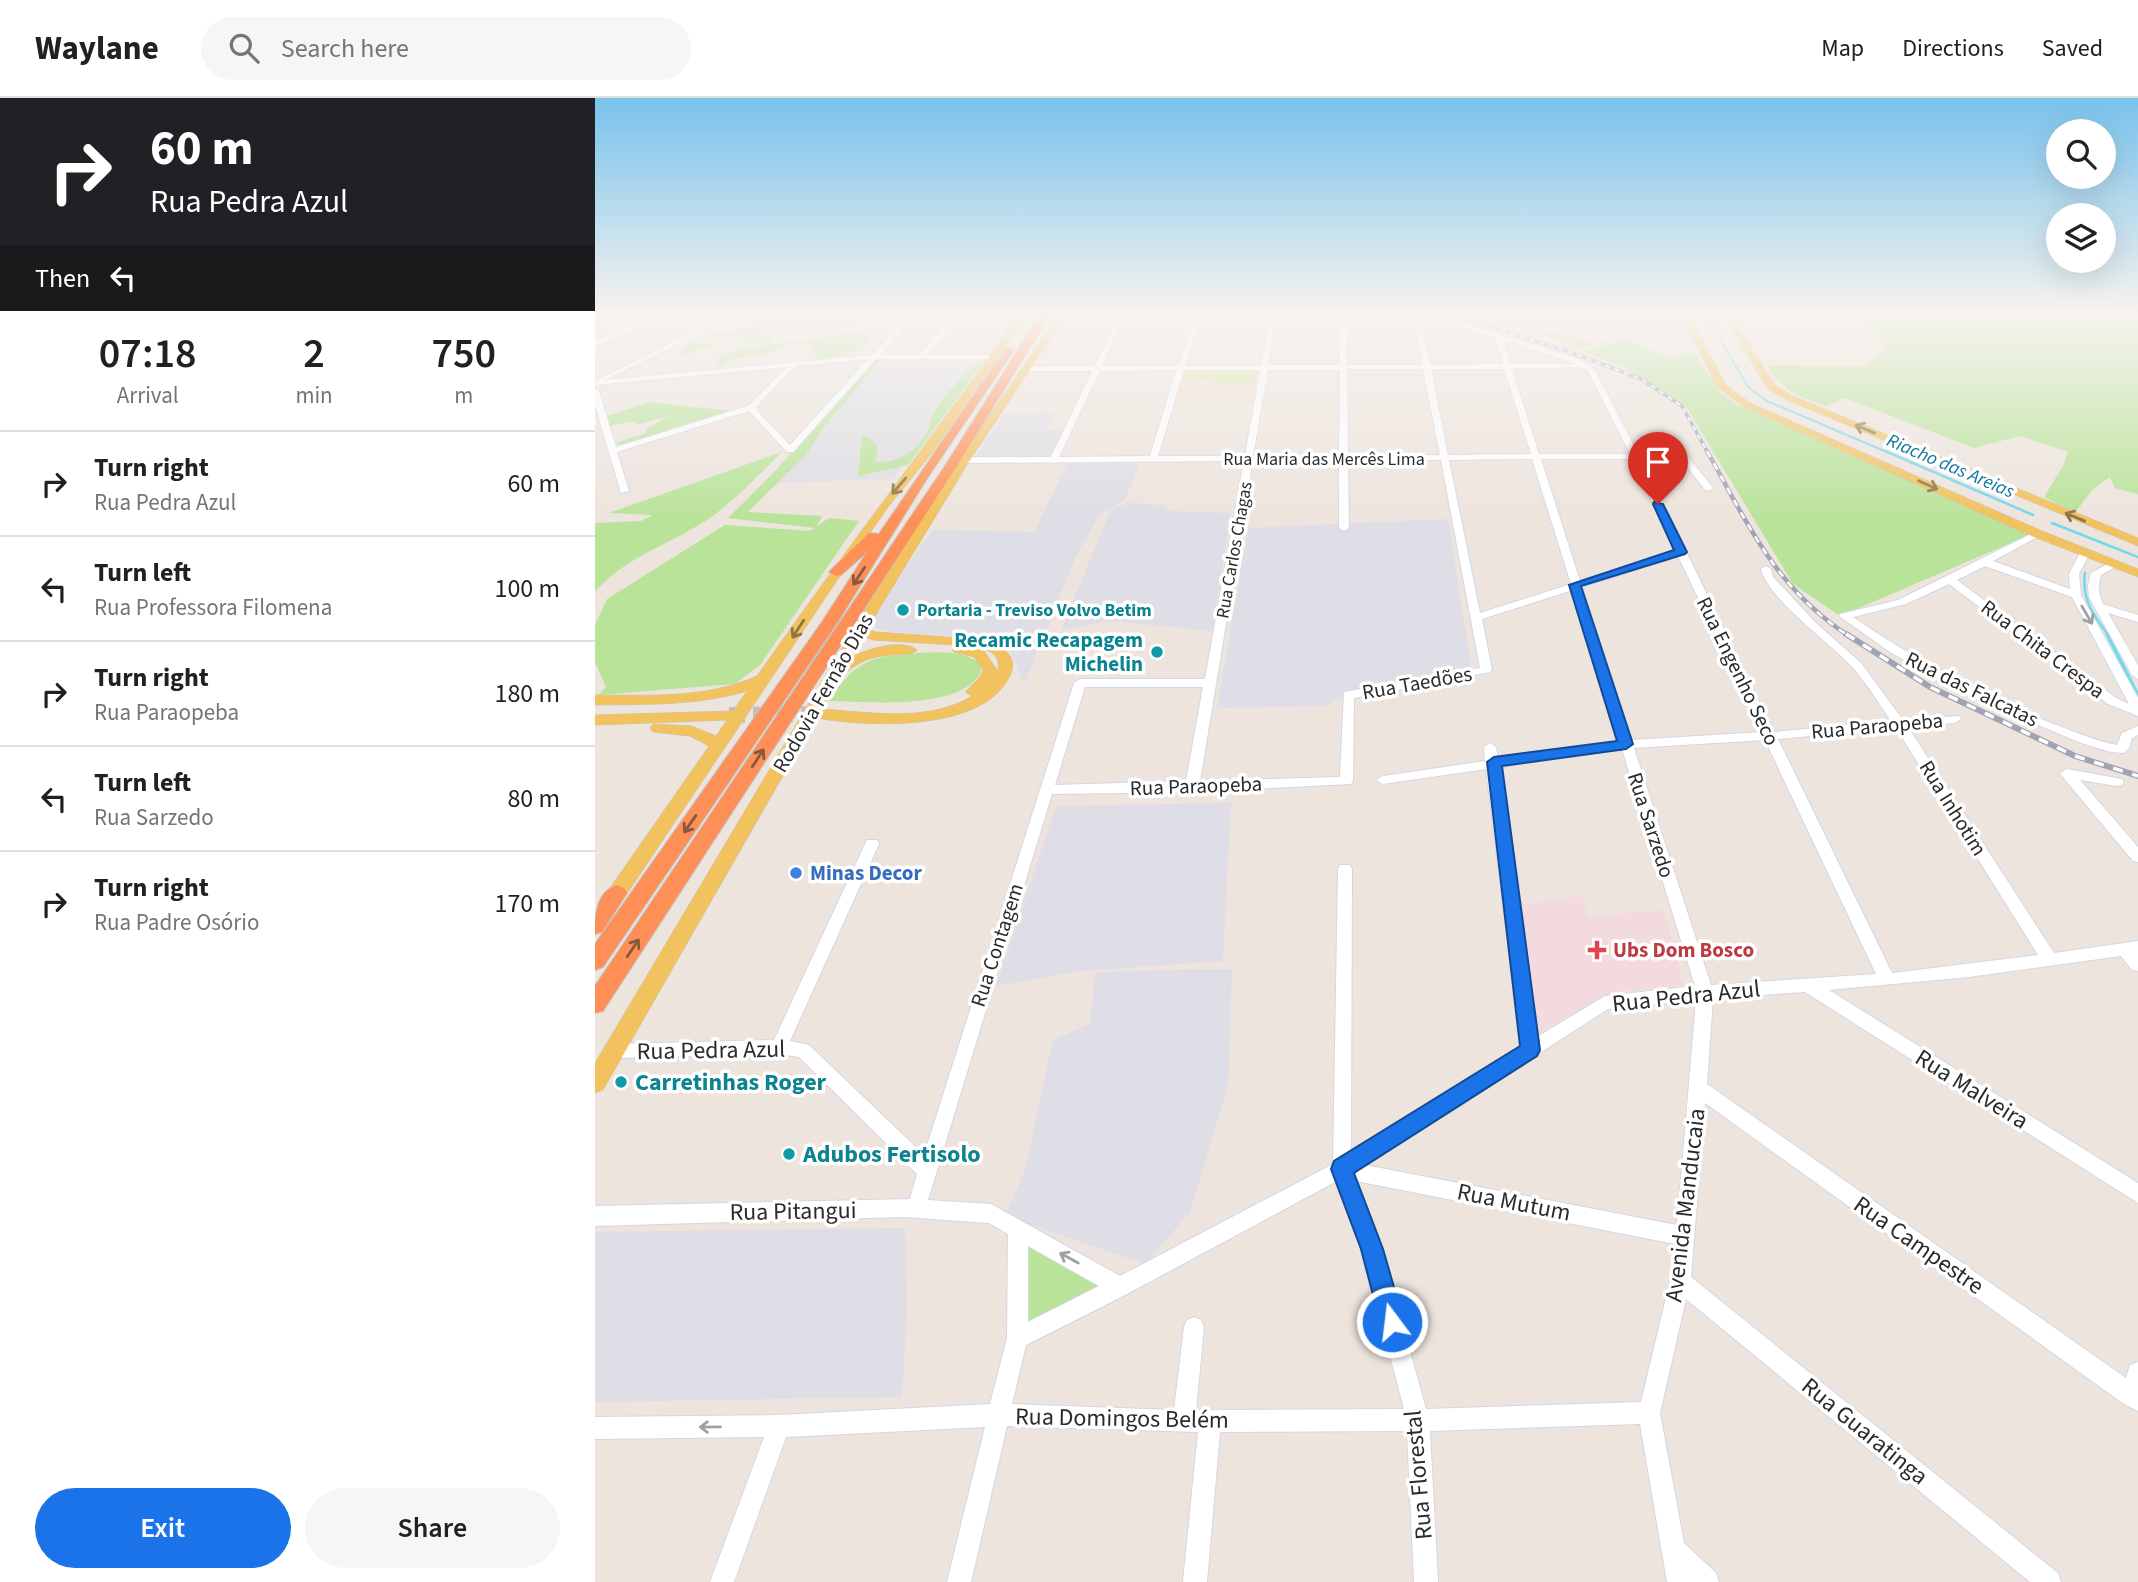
<!DOCTYPE html>
<meta charset="utf-8">
<style>
:root{--surface:#fff;--page:#f6f6f6;--text:#202124;--muted:#757577;--line:#e0e0e0;--accent:#1a73e8}
body{margin:0;font-family:"Source Sans 3",sans-serif;background:var(--page);color:var(--text);height:100vh;display:flex;flex-direction:column;font-size:26px;white-space:nowrap}
*{box-sizing:border-box;margin:0}
p{font-size:23px;color:var(--muted)}
.icon{flex:none;width:38px;height:38px;fill:none;stroke:currentColor;stroke-width:2;stroke-linecap:round;stroke-linejoin:round}
.map{position:relative;flex:1;overflow:hidden}
.panel{display:flex;flex-direction:column;background:var(--surface);width:595px}
.panel>*{flex:none}
.guide{background:#202124;color:#fff;overflow:hidden}
.fabs{position:absolute;left:1451px;top:21px;display:grid;gap:14px}
.fabs a{display:grid;place-items:center;width:70px;height:70px;border-radius:50%;background:var(--surface);box-shadow:0 7px 28px #0002;font-size:35px}
.pin{position:absolute;display:grid;place-items:center;width:60px;height:60px;color:#fff;margin:-72px -30px;border-radius:50% 50% 50% 0;rotate:-45deg;box-shadow:0 0 7px #0007}
.pin .icon{rotate:45deg}
.me{position:absolute;width:77px;margin:-38px;rotate:345deg;stroke-linejoin:round;filter:drop-shadow(0 0 5px #0008)}
.turn{display:flex;align-items:center;gap:24px;height:147px;padding:0 35px;font-size:32px}
.turn .icon{width:91px;height:91px;stroke-width:2.5}
.turn b{display:block;font-size:49px;line-height:60px}
.then{display:flex;align-items:center;height:66px;padding:0 35px;background:#0003;gap:14px;font-size:26px}
.eta{display:flex;justify-content:space-evenly;align-items:center;height:119px;text-align:center}
.eta b{font-size:42px;font-weight:600;line-height:49px}
.button{display:flex;gap:14px;margin-top:auto;padding:14px 35px}
.button a{flex:1;height:80px;border-radius:42px;background:var(--accent);color:#fff;font-size:28px;font-weight:600;line-height:80px;text-align:center}
.button a+a{background:var(--page);color:var(--text)}
ul{padding:0;list-style:none}
li{display:flex;align-items:center;gap:21px;height:105px;padding:0 35px;border-top:2px solid var(--line)}
li div{flex:1}
li b{display:block;font-size:26px}
li em{font-style:normal}
header{display:flex;align-items:center;gap:42px;box-sizing:border-box;height:98px;padding:0 35px;background:var(--surface);border-bottom:2px solid var(--line)}
header strong{font-size:33px}
nav{display:flex;gap:38px;margin-inline-start:auto;font-size:24px}
.search{width:490px;height:63px;background:var(--page);display:flex;align-items:center;gap:18px;box-sizing:border-box;padding:0 24px;border-radius:38px;color:var(--muted);font-size:26px}
main{display:flex;flex:1;min-height:0}
.map>svg:first-child{display:block}
.industrial{fill:#dfdde5}
.education{fill:#eee0cc}
.medical{fill:#f3dade}
.green{fill:#b9e399}
.pitch{fill:#ceea95}
.lines{fill:none;stroke-linecap:round;stroke-linejoin:round}
.stream-far2{stroke:#70d8ef;stroke-width:2}
.stream-far1{stroke:#70d8ef;stroke-width:2.5}
.stream{stroke:#70d8ef;stroke-width:3.5}
.major-tunnel{stroke:#c6bfb9;stroke-width:16;stroke-dasharray:16 8;stroke-linecap:butt}
.minor-casing{stroke:#d2d7e3;stroke-width:2}
.major-casing{stroke:#c4c4c4;stroke-width:1}
.highway-casing{stroke:#c4c4c4;stroke-width:2}
.minor{fill:#fff;fill-rule:evenodd}
.major{fill:#f1c25e;fill-rule:evenodd}
.highway{fill:#fe9057;fill-rule:evenodd}
.rail-far2-casing{stroke:#9fa4b5;stroke-width:3.5}
.rail-far1-casing{stroke:#9fa4b5;stroke-width:4.5}
.rail-casing{stroke:#9fa4b5;stroke-width:6}
.rail-far2{stroke:#fff;stroke-width:2;stroke-dasharray:5;stroke-linecap:butt}
.rail-far1{stroke:#fff;stroke-width:2.5;stroke-dasharray:7;stroke-linecap:butt}
.rail{stroke:#fff;stroke-width:3.5;stroke-dasharray:10;stroke-linecap:butt}
.oneway{stroke:#8e7644}
.oneway2{stroke:#8a583f}
.oneway3{stroke:#a0a0a0}
.route{fill:#1a73e8;stroke:#114b97;stroke-width:2}
.culture-dot{fill:#0f9aa8;stroke:#fff;stroke-width:2.5}
.shop-dot{fill:#3f7fe0;stroke:#fff;stroke-width:2.5}
.health-dot{fill:#e0444e;stroke:#fff;stroke-width:2.5}
.labels{text-anchor:middle;stroke-width:7;stroke-linejoin:round;paint-order:stroke}
.far-street-label{font-size:18px;fill:#2b2b2b;stroke:#fff}
.far-culture-label{font-size:18px;font-weight:bold;fill:#0d838f;stroke:#fff;text-anchor:start}
.far-water-label{font-size:19px;font-style:italic;fill:#0d779c;stroke:#fff}
.culture-label{font-size:21px;font-weight:bold;fill:#0d838f;stroke:#fff;text-anchor:end}
.street-label{font-size:21px;fill:#2b2b2b;stroke:#fff}
.shop-label{font-size:21px;font-weight:bold;fill:#366cbe;stroke:#fff;text-anchor:start}
.health-label{font-size:21px;font-weight:bold;fill:#be3a42;stroke:#fff;text-anchor:start}
.near-street-label{font-size:24px;fill:#2b2b2b;stroke:#fff}
.near-culture-label{font-size:24px;font-weight:bold;fill:#0d838f;stroke:#fff;text-anchor:start}
</style>
<header>
<strong>Waylane</strong>
<div class="search"><svg class="icon" aria-label="search" viewBox="0 0 24 24"><circle cx="10" cy="10" r="6"/><path d="M15 15l6 6"/></svg>Search here</div>
<nav><a>Map</a><a>Directions</a><a>Saved</a></nav>
</header>
<main>
<section class="panel">
<div class="guide">
<div class="turn"><svg class="icon" aria-label="right" viewBox="0 0 24 24"><path d="M7 20v-9h11M14 6l5 5-5 5"/></svg><div><b>60 m</b>Rua Pedra Azul</div></div>
<div class="then">Then<svg class="icon" aria-label="left" viewBox="0 0 24 24"><path d="M17 20v-9H6M10 6l-5 5 5 5"/></svg></div>
</div>
<div class="eta">
<div><b>07:18</b><p>Arrival</p></div>
<div><b>2</b><p>min</p></div>
<div><b>750</b><p>m</p></div>
</div>
<ul>
<li><svg class="icon" aria-label="right" viewBox="0 0 24 24"><path d="M7 20v-9h11M14 6l5 5-5 5"/></svg><div><b>Turn right</b><p>Rua Pedra Azul</p></div><em>60 m</em></li>
<li><svg class="icon" aria-label="left" viewBox="0 0 24 24"><path d="M17 20v-9H6M10 6l-5 5 5 5"/></svg><div><b>Turn left</b><p>Rua Professora Filomena</p></div><em>100 m</em></li>
<li><svg class="icon" aria-label="right" viewBox="0 0 24 24"><path d="M7 20v-9h11M14 6l5 5-5 5"/></svg><div><b>Turn right</b><p>Rua Paraopeba</p></div><em>180 m</em></li>
<li><svg class="icon" aria-label="left" viewBox="0 0 24 24"><path d="M17 20v-9H6M10 6l-5 5 5 5"/></svg><div><b>Turn left</b><p>Rua Sarzedo</p></div><em>80 m</em></li>
<li><svg class="icon" aria-label="right" viewBox="0 0 24 24"><path d="M7 20v-9h11M14 6l5 5-5 5"/></svg><div><b>Turn right</b><p>Rua Padre Osório</p></div><em>170 m</em></li>
</ul>
<div class="button"><a>Exit</a><a>Share</a></div>
</section>
<div class="map">
<svg width="1543" height="1484" viewBox="0 0 1543 1484">
<rect width="100%" height="100%" fill="#ede4dd"/>
<path class="industrial" d="M372,264L382,267L298,381L175,385L277,266Z
M458,315L451,332L467,333L454,360L380,359L409,316Z
M473,364L544,366L530,402L505,416L481,458L429,587L414,547L404,541L298,534L280,530L279,512L338,432L439,434Z
M532,405L568,407L575,413L636,415L617,533L516,523L466,532L516,412Z
M853,421L876,568L760,592L731,608L622,610L653,430Z
M636,705L628,863L485,873L401,888L461,708Z
M589,871H637L633,988L595,1114L550,1166L410,1118L430,1072L458,942L495,926L500,875Z
M310,1130L312,1209L307,1299L0,1304V1134Z"/>
<path class="education" d="M589,272H664L658,306L580,307Z"/>
<path class="medical" d="M899,214H1084L1091,230L999,246L891,215Z
M986,798L994,818L1069,812L1089,887L1018,894L940,936L917,808Z"/>
<path class="green" d="M175,214L200,215L202,219L223,214H270L271,217L279,220L234,228L185,232L170,230L162,235L178,242L174,247C149,244 111,244 90,259L85,257L96,244L131,246L155,242L143,238L101,242L138,231H156L159,228L177,226L166,223L175,218L171,215Z
M874,214H894L992,244L1002,245L1060,236L989,250Z
M1260,214H1543V396L1520,390L1515,379L1497,392L1480,415L1449,399L1468,368L1473,354L1425,338L1379,350L1250,300L1231,308C1201,298 1189,294 1172,267L1270,268L1292,250Z
M258,235L274,237L275,242L250,257L223,261L217,253L219,244L190,248L179,254L139,261L125,269L122,261L141,252Z
M1034,242L1073,260L1099,254L1125,294L1141,306L1437,436L1245,518L1198,486L1092,310L1030,270L987,253Z
M277,260H341L338,263H285L229,329L211,357L153,414L227,418L222,428L234,420L264,423L165,567L140,586L3,597L11,589L0,564V527L12,501L130,427L214,433L220,430L133,420L182,371Z
M386,262H390L313,367L263,378L267,338L276,341L283,350L280,364C302,366 323,353 333,332C335,327 336,321 338,316C350,296 369,276 386,262Z
M53,304L137,313L25,347L20,345L51,335L52,331L73,318L41,327L40,323L13,328L10,319Z
M187,354C165,376 143,399 119,417C81,445 31,457 0,494V425L46,423L58,417L14,415Z
M307,556C331,555 367,549 385,566L386,574C365,614 271,603 230,603C260,572 262,561 307,556Z
M428,1138L507,1190L431,1227Z"/>
<path class="pitch" d="M595,273H661L659,285L617,284L618,275L614,281L590,280Z"/>
<g class="lines">
<path class="stream-far2" d="M1109,214L1153,289L1172,303L1294,355"/>
<path class="stream-far1" d="M1290,353L1438,417
M1457,425L1543,459
M1490,475C1486,501 1499,518 1514,538"/>
<path class="stream" d="M1512,536L1543,597"/>
<path class="major-tunnel" d="M134,617L224,616"/>
<g class="minor-casing">
<path id="minor" d="M17,214H25L0,224V220Z
M70,214H78L0,248V243Z
M141,214H149L10,282L277,257L317,214H323L285,257H324L363,214H369L332,257H398L402,259L398,261H281L198,354H192L154,313L22,354L34,393L26,395L0,307V291L4,293L21,349L153,308L192,269L0,287V283ZM273,261L195,347L160,310L201,268Z
M526,214H532L507,268H583L602,214H608L590,268H666L676,214H682L673,267H745V214H751L752,267H828L818,214H830L984,261L1000,272L1043,356H1091L1119,391L1111,393L1086,361H1046L1179,634L1296,623C1284,605 1272,586 1258,570C1237,546 1172,500 1166,471L1171,468L1176,471L1178,479L1221,525L1266,565L1308,622L1364,618L1366,621L1360,625L1313,629L1459,855L1543,843V873L1537,872L1526,858L1374,879L1234,892L1543,1085V1105L1210,894L1118,900L1112,986L1531,1280L1535,1267L1543,1264V1313L1529,1306L1110,1005L1096,1179L1463,1475L1466,1484H1435L1091,1201L1065,1315L1089,1445L1121,1475L1124,1484H1072L1045,1326L835,1333L843,1484H819L812,1333L625,1334L612,1484H588L603,1334L412,1328L376,1484H352L390,1329L191,1339L139,1484H115L169,1339L0,1341V1319L184,1317L395,1306L412,1240L413,1136L394,1125L309,1119L0,1128V1108L315,1101L322,1076L204,959L184,956L21,960L15,958L13,953L15,948L21,946L179,942L270,746L272,742H282L284,746L195,943L214,947L329,1057L479,585L485,581H610L649,363L370,365L366,362L370,359H456L497,273H432L428,271L432,269L499,268ZM825,216L900,240L908,266L835,267ZM908,242L978,265L981,266H915ZM986,269L993,273L1035,356H944L917,271ZM752,271H828L845,357H753ZM836,271H909L936,356L853,357ZM581,272L555,358L464,359L505,273ZM589,272H665L650,358H563ZM673,272H745L744,357L658,358ZM937,361L976,486L885,515L854,362ZM946,361H1037L1080,453L985,483ZM753,362H846L885,570L749,594L745,679L605,683L658,363H744V430L749,433L754,430ZM1083,458L1167,634L1037,642L987,489ZM978,492L1024,643L903,661L901,649L895,645L889,649L890,663L788,678L781,682L788,686L891,671L926,949L756,1055L757,771L755,767H745L743,771L738,1066L525,1178L396,1106L333,1102L457,696L597,694L756,686L758,683L759,600L895,574L897,572L887,521ZM490,589H608L591,683L460,687ZM1301,630L1443,857L1297,875L1183,641ZM1170,642L1281,876L1116,887L1039,650ZM1027,651L1100,888L1010,898L942,939L904,669ZM1101,902L1082,1127L770,1067L1013,911ZM742,1083L767,1151L809,1311L601,1312L609,1229L606,1222L599,1219L592,1222L589,1229L579,1312L417,1306L431,1247L532,1196ZM761,1083L1080,1146L1075,1183L1046,1304L831,1311L787,1151ZM433,1148L504,1188L433,1224Z
M1440,434L1448,436L1398,463L1475,491L1474,476L1486,453H1494L1495,455L1484,476L1486,497L1543,600V618L1513,606L1354,486L1311,506L1258,519C1320,562 1386,597 1456,625C1478,633 1500,643 1522,647L1527,635L1543,628V637L1537,640L1534,650L1529,655L1516,654L1486,645L1372,597L1295,554L1244,518L1245,516L1303,502ZM1390,468L1477,499L1534,606L1521,600L1362,482Z
M1518,463L1523,466L1522,468L1506,477C1503,488 1503,496 1508,506L1543,517V524L1513,515L1543,567V581L1537,577L1494,499L1493,487L1496,475Z
M1472,671L1527,681L1529,684L1527,687L1522,688L1485,682L1543,749V764L1538,763L1467,678L1465,675Z"/>
</g>
<g class="major-casing">
<path id="major" d="M426,214H434L338,354L293,409L247,475L29,800H15L13,795L15,790L114,648L95,638L58,634L55,630L58,626L96,628L121,638L132,622L0,627V617L138,613L152,593C102,608 52,606 0,607V597C56,597 110,601 162,578C248,455 340,336 426,214Z
M465,214H473L375,362L275,526L276,532L281,534L395,542C407,548 423,559 416,575C392,635 273,629 221,620L8,992L0,995V965L261,526L365,362ZM268,538L278,542L361,547L357,551L359,554L379,559L388,572L385,579L370,594L377,598C333,625 275,614 226,611C244,580 256,560 296,557C305,556 315,558 322,552C308,540 272,551 256,559ZM368,548C387,549 411,553 401,577L402,572L389,553Z
M1085,214H1093L1131,287L1155,305L1447,433L1543,471V479L1439,439L1149,309L1122,289Z
M1126,214H1134L1180,287L1198,298L1543,440V448L1192,302L1173,291Z"/>
</g>
<g class="highway-casing">
<path id="highway" d="M447,214H457L360,371L8,913L0,915V888L348,371Z
M411,250L419,252L333,379L242,525L8,869L0,872V846L227,524L272,454L246,477L241,478L234,474L274,435L284,436Z
M22,787L29,790L32,795L7,834L0,836C0,818 1,794 22,787Z"/>
</g>
<use href="#minor" class="minor"/>
<use href="#major" class="major"/>
<use href="#highway" class="highway"/>
<g class="rail-far2-casing">
<path id="rail-far2" d="M849,214L981,256L1046,281L1087,308L1113,355"/>
</g>
<g class="rail-far1-casing">
<path id="rail-far1" d="M1112,353C1153,426 1181,491 1254,538"/>
</g>
<g class="rail-casing">
<path id="rail" d="M1251,536L1335,589L1480,658L1543,678"/>
</g>
<use href="#rail-far2" class="rail-far2"/>
<use href="#rail-far1" class="rail-far1"/>
<use href="#rail" class="rail"/>
</g>
<defs><path id="oneway-shaft" d="M-6 0H5M1.5-3L5.5 0L1.5 3" fill="none" stroke-width="1.6" stroke-linecap="round" stroke-linejoin="round" transform="scale(1.75)"/></defs>
<g class="oneway">
<use href="#oneway-shaft" transform="translate(1270 331) rotate(-157)"/>
<use href="#oneway-shaft" transform="translate(1333 387) rotate(24)"/>
<use href="#oneway-shaft" transform="translate(304 388) rotate(130)"/>
<use href="#oneway-shaft" transform="translate(1480 419) rotate(-157)"/>
<use href="#oneway-shaft" transform="translate(203 531) rotate(123)"/>
</g>
<g class="oneway2">
<use href="#oneway-shaft" transform="translate(264 478) rotate(123)"/>
<use href="#oneway-shaft" transform="translate(163 660) rotate(-57)"/>
<use href="#oneway-shaft" transform="translate(95 726) rotate(125)"/>
<use href="#oneway-shaft" transform="translate(38 850) rotate(-56)"/>
</g>
<g class="oneway3">
<use href="#oneway-shaft" transform="translate(1492 517) rotate(60)"/>
<use href="#oneway-shaft" transform="translate(474 1160) rotate(-151)"/>
<use href="#oneway-shaft" transform="translate(115 1329) rotate(179)"/>
</g>
<linearGradient id="sky" x2="0" y2="1"><stop stop-color="#78c2eb"/><stop offset="0.51" stop-color="#f7f3f0"/><stop offset="1" stop-color="#f7f3f0" stop-opacity="0"/></linearGradient>
<rect width="1543" height="421" fill="url(#sky)"/>
<path class="route" d="M1059,404L1068,406L1092,454L1090,456L986,488L1038,646L1031,651L907,668L945,952L942,958L759,1075L788,1151L809,1224L805,1233L797,1236L788,1233L785,1224L766,1151L736,1071L739,1063L925,948L892,664L899,659L1022,643L974,487L1079,452L1058,406Z"/>
<g class="culture-dot">
<circle cx="308" cy="512" r="7"/>
<circle cx="562" cy="554" r="7"/>
<circle cx="26" cy="984" r="7"/>
<circle cx="194" cy="1056" r="7"/>
</g>
<circle class="shop-dot" cx="201" cy="775" r="7"/>
<path class="health-dot" d="M998.5 841.5h7v7h7v7h-7v7h-7v-7h-7v-7h7z"/>
<g class="labels">
<g class="far-street-label">
<text x="729" y="367">Rua Maria das Mercês Lima</text>
<text transform="translate(639 452) rotate(-80)" y="6">Rua Carlos Chagas</text>
</g>
<g class="far-culture-label">
<text x="322" y="518">Portaria - Treviso Volvo Betim</text>
</g>
<g class="far-water-label">
<text transform="translate(1356 367) rotate(23)" y="7">Riacho das Areias</text>
</g>
<g class="culture-label">
<text x="548" y="549">Recamic Recapagem<tspan x="548" dy="24">Michelin</tspan></text>
</g>
<g class="street-label">
<text transform="translate(1448 551) rotate(37)" y="7">Rua Chita Crespa</text>
<text transform="translate(1143 573) rotate(64)" y="7">Rua Engenho Seco</text>
<text transform="translate(822 585) rotate(-10)" y="7">Rua Taedões</text>
<text transform="translate(1377 591) rotate(26)" y="7">Rua das Falcatas</text>
<text transform="translate(228 595) rotate(-60)" y="7">Rodovia Fernão Dias</text>
<text transform="translate(1282 628) rotate(-5)" y="7">Rua Paraopeba</text>
<text transform="translate(601 688) rotate(-2)" y="7">Rua Paraopeba</text>
<text transform="translate(1358 710) rotate(58)" y="7">Rua Inhotim</text>
<text transform="translate(1056 727) rotate(72)" y="7">Rua Sarzedo</text>
<text transform="translate(402 847) rotate(-72)" y="7">Rua Contagem</text>
</g>
<g class="shop-label">
<text x="215" y="782">Minas Decor</text>
</g>
<g class="health-label">
<text x="1018" y="859">Ubs Dom Bosco</text>
</g>
<g class="near-street-label">
<text transform="translate(1091 898) rotate(-6)" y="8">Rua Pedra Azul</text>
<text transform="translate(116 952) rotate(-1)" y="8">Rua Pedra Azul</text>
<text transform="translate(1377 991) rotate(32)" y="8">Rua Malveira</text>
<text transform="translate(919 1104) rotate(11)" y="8">Rua Mutum</text>
<text transform="translate(1090 1107) rotate(-83)" y="8">Avenida Manducaia</text>
<text transform="translate(198 1113) rotate(-1)" y="8">Rua Pitangui</text>
<text transform="translate(1324 1147) rotate(35)" y="8">Rua Campestre</text>
<text transform="translate(527 1320) rotate(1)" y="8">Rua Domingos Belém</text>
<text transform="translate(1270 1333) rotate(39)" y="8">Rua Guaratinga</text>
<text transform="translate(823 1377) rotate(-95)" y="8">Rua Florestal</text>
</g>
<g class="near-culture-label">
<text x="40" y="992">Carretinhas Roger</text>
<text x="208" y="1064">Adubos Fertisolo</text>
</g>
</g>
</svg>
<div class="fabs">
<a><svg class="icon" aria-label="search" viewBox="0 0 24 24"><circle cx="10" cy="10" r="6"/><path d="M15 15l6 6"/></svg></a>
<a><svg class="icon" aria-label="layers" viewBox="0 0 24 24"><path d="M12 4l9 5-9 5-9-5zM3 14l9 5 9-5"/></svg></a>
</div>
<div class="pin" style="left:1063px;top:406px;background:#d93025"><svg class="icon" aria-label="arrive" viewBox="0 0 24 24"><path d="M6 21V4h12l-3 4 3 4H6"/></svg></div>
<svg class="me" style="left:797px;top:1224px" viewBox="-20 -20 40 40"><circle r="17" fill="#1a73e8" stroke="#fff" stroke-width="3"/><path d="M0-11L8 9 0 5-8 9z" fill="#fff"/></svg>
</div>
</main>
